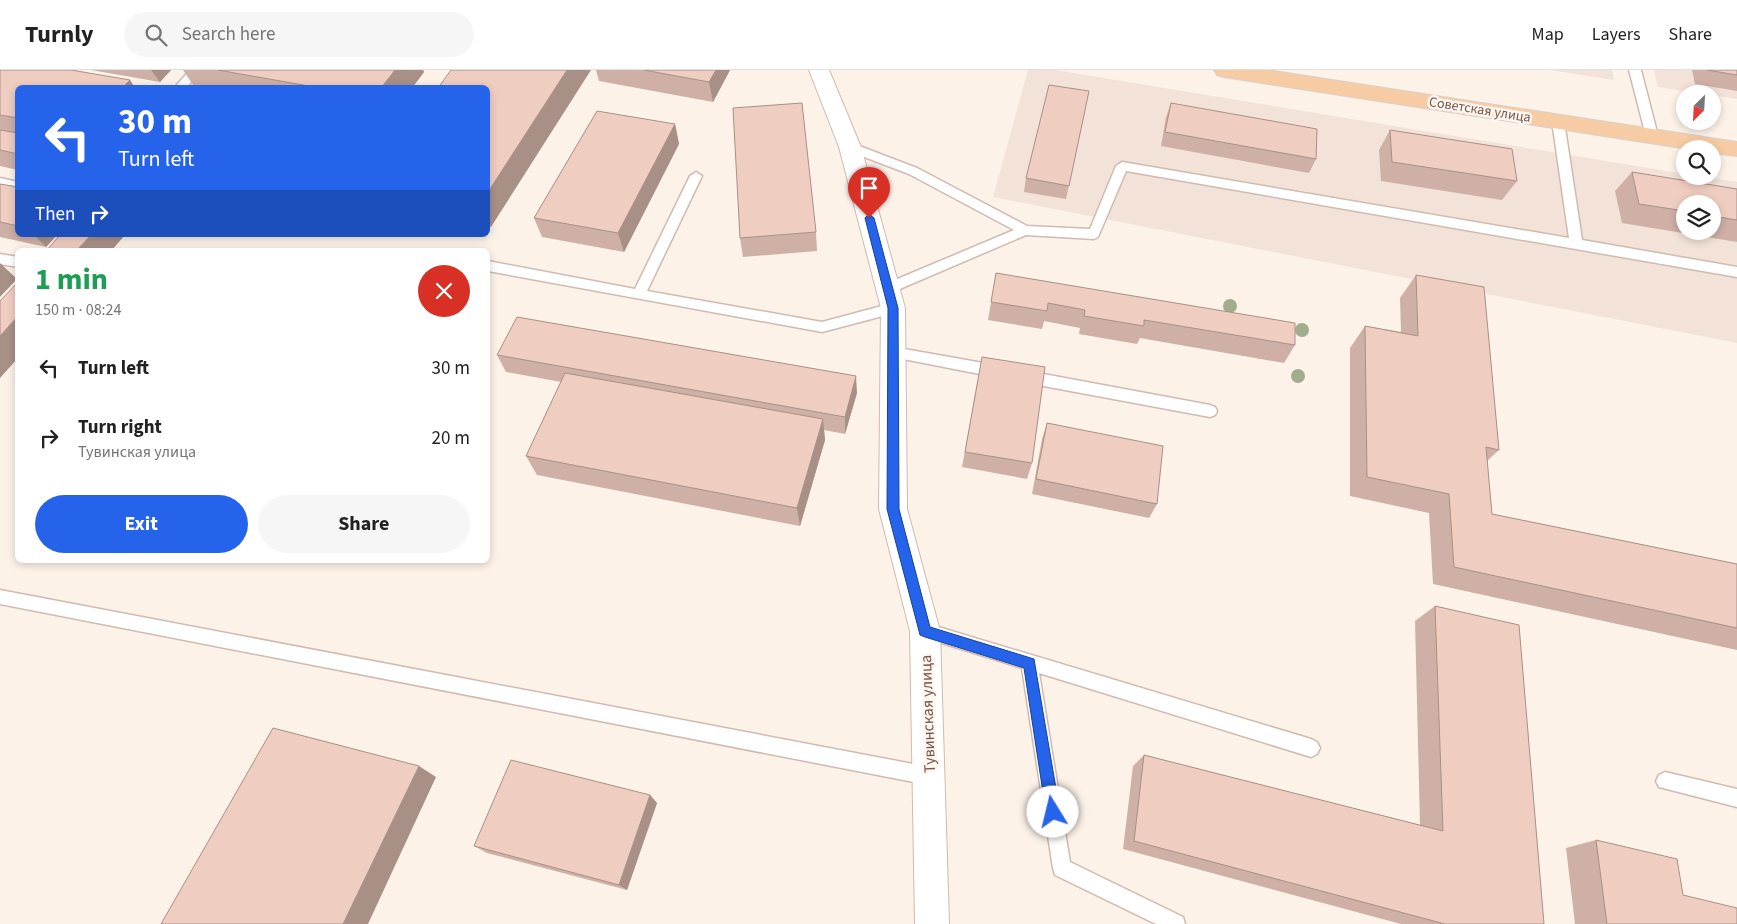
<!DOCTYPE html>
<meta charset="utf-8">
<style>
:root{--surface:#fff;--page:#f6f6f6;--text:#222;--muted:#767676;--line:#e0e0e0;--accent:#2563eb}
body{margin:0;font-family:"Source Sans 3",sans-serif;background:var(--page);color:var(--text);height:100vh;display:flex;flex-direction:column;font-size:19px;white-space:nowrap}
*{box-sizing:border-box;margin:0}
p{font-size:16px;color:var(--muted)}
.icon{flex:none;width:28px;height:28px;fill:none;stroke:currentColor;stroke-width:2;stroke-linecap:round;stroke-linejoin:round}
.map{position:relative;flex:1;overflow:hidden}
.side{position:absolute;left:15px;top:178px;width:475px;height:315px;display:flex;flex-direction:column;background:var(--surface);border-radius:8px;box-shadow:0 2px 8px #0003}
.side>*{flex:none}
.top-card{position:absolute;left:15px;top:15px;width:475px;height:152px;border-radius:8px;box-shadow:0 2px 8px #0003;background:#2563eb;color:#fff;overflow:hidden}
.needle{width:32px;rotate:204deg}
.tools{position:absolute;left:1676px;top:15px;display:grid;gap:10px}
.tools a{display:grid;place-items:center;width:45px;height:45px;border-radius:50%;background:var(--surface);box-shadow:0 2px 8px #0003;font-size:25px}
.pin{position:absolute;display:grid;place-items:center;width:42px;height:42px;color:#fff;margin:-51px -21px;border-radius:50% 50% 50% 0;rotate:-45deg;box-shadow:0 0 5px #0007}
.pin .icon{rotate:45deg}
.me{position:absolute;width:55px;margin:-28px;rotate:351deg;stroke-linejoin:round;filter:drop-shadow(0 0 4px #0008)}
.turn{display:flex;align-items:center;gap:18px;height:105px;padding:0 20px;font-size:22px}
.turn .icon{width:65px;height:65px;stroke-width:2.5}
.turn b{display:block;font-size:35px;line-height:42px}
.then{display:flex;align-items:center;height:48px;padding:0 20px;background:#0003;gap:10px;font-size:19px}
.round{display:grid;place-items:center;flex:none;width:52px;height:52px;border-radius:26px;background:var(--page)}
.overview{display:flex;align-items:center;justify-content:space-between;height:85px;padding:0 20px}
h1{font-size:30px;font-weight:700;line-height:38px;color:#1e9e55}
.cta{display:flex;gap:10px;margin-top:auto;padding:10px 20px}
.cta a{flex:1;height:58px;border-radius:30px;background:var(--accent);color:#fff;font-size:20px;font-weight:700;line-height:58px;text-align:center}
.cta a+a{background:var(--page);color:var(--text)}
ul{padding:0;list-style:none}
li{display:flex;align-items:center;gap:15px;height:70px;padding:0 20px}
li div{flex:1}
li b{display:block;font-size:19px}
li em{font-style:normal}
header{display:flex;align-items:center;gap:30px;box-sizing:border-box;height:70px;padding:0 25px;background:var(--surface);border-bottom:1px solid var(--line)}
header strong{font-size:24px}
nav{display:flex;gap:28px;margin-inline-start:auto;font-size:18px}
.search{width:350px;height:45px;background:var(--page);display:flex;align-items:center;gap:12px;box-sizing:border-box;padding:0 18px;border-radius:28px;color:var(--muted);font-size:19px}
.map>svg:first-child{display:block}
.residential{fill:#f3e2d7;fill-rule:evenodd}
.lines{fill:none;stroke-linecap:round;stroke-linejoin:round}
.service-casing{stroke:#d0bab1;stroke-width:3}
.minor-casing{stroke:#d0bab1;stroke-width:2}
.primary-casing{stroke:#d8d0cd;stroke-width:2}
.service{fill:#fff;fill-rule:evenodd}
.minor{fill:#fff;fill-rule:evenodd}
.primary{fill:#f7cca4;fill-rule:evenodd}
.tree{fill:#a2ad8d}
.wall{fill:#ceb0a6;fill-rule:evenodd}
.shaded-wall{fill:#a89087}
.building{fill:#f0cdc1;stroke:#a89087}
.route{fill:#2563eb;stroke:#184099}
.labels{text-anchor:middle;stroke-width:5;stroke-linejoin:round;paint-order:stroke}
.far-street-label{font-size:14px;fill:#75564d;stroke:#fef6ef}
.street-label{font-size:16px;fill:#75564d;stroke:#fef6ef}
</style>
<header>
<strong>Turnly</strong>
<div class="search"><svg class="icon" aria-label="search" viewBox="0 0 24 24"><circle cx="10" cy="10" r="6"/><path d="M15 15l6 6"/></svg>Search here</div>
<nav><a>Map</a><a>Layers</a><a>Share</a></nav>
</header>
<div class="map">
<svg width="1737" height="854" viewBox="0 0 1737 854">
<rect width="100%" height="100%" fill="#fcf2e8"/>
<path class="residential" d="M1028,0H1055L1685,104V106H1702L1737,112V273L993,127ZM1685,134H1712V161H1685Z
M1550,0H1612L1614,10Z
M1654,0H1737V29L1658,17Z"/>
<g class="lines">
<g class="service-casing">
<path id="service" d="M190,0H202L186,18H174Z
M1629,0H1641L1658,66L1656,69L1652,70L1646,66Z
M1558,47L1564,51L1582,170L1737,197V207L1126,101L1098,167L1094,169L1026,165L888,224L883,223L881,219L883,215L1014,160L909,104L846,80L844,77L850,73L854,74L917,98L1027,156L1090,159L1116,96L1122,92L1569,168L1552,51Z
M696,102L702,106L647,221L822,252L893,233L898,234L900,238L898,242L822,262L488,201V191L635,219L690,106Z
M0,108L18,112V120L0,116Z
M0,184L18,187V197L0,194Z
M893,277L1000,296L1005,298L1007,302L1005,306L1000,308L893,287L888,286L886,282L888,278Z
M1022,300L1210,335L1215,337L1217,341L1215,345L1210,347L1022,312L1017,310L1015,306L1017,302Z
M0,520L929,697L935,700L938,706L935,712L929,715L0,534Z
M925,553L1311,669L1317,672L1320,678L1317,684L1311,687L1039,603L1070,792L1183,847L1185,854H1156L1055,805L1053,798L1022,598L919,566L917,561L919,556Z
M1665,702L1737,719V737L1659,717L1656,711L1659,705Z"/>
</g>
<g class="minor-casing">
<path id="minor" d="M809,0H829L861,77L905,238L907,439L940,561L949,854H915L910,561L879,439L881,238L839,77Z"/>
</g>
<g class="primary-casing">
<path id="primary" d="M1214,0H1267L1737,72V86L1712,83V79H1688L1224,7L1217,5Z"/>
</g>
<use href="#service" class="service"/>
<use href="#minor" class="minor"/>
<use href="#primary" class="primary"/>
</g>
<g class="tree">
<circle cx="1230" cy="236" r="7"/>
<circle cx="1302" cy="260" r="7"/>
<circle cx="1298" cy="306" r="7"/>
</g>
<path class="wall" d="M0,0L130,10L135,18H18V100L0,96Z
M91,0H171L160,12Z
M183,0H423L424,2L412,18H195Z
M596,0H730L713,32L599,11Z
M1692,0H1737V21L1695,14Z
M488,18L491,157H488Z
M1089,21L1066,129L1024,122L1026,108Z
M1171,33L1316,89L1309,103L1161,76L1166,47Z
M675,54L679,74L624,182L542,167L534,148Z
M1390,60L1517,111L1502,130L1381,111L1379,80Z
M1632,102L1737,119V172L1622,153L1615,121ZM1685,134H1712V161H1685Z
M0,114L18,117V165H57L46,177L0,167Z
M816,162L817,181L743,187L740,168Z
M996,203L1295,275L1284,293L1140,268L1137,274L1079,264L1080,258L1044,251L1042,259L988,250Z
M1416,205L1499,380L1487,391L1492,444L1737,494V580L1433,514L1429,443L1350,426V278L1365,256L1401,262L1400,228Z
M497,285L857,323L845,364L824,360L825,370L800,456L537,405L526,386L561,312L506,302Z
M982,287L1032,393L1027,409L962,397Z
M1047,353L1157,434L1149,448L1032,424L1042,369Z
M1435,536L1544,854H1401L1123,779L1133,696L1144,685L1420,755L1415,551Z
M650,725L657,733L627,820L487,783L474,776Z
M1596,770L1683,825L1737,854H1575L1566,778Z"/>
<path class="shaded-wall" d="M151,0H171L160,12Z
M395,0H423L424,2L412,18H381Z
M567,0H591L491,157L488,151V122Z
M716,0H730L713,32L709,12Z
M130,10L135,18H122Z
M675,54L679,74L624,182L618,163Z
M34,165H57L46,177Z
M91,165H125L112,180H77Z
M0,193L17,209L0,227Z
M18,246V288L0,308V266Z
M856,306L857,323L845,364V347Z
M823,349L825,370L800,456L797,438Z
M419,696L436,707L368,854H343Z
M650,725L657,733L627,820L619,815Z"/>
<path class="building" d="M0,0H71L130,10L122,18H18V48L0,45Z
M218,0H395L381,18H320Z
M451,0H567L488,122V18H438Z
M644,0H716L709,12Z
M1707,0H1737V5Z
M1049,15L1089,21L1069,116L1026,108Z
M802,33L816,162L740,168L733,38Z
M1171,33L1317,59L1316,89L1165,62Z
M597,41L675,54L618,163L534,148Z
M0,60L18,63V84L0,80Z
M1390,60L1512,79L1517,111L1392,92Z
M1632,102L1737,119V150L1712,146V134H1685V141L1639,134Z
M0,114L18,117V156L0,152Z
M60,165H91L77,180H47Z
M996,203L1295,253V275L1144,250V256L1084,246L1085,240L1048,233L1047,241L991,232Z
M1416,205L1484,217L1499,380L1486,377L1492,444L1737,494V558L1454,497L1449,424L1367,407L1365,256L1418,266Z
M18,212V246L0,266V231Z
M517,247L856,306L845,347L497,285Z
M982,287L1045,297L1032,393L965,382Z
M565,303L823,349L797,438L526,386Z
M1047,353L1163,376L1157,434L1036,409Z
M1435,536L1519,555L1544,854H1445L1134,771L1144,685L1443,761Z
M273,658L419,696L343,854H161Z
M511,690L650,725L619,815L474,776Z
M1596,770L1677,789L1683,825L1737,838V854H1607Z"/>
<path class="route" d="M869,144L874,148L898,238L899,439L930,557L1034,589L1060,742L1058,747L1053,749L1048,747L1046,742L1024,598L925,567L920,565L919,561L887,439L888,238L865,148Z"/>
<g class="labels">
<g class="far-street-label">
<text transform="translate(1480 39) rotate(9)" y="5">Советская улица</text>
</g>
<g class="street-label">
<text transform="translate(927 644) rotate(-92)" y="6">Тувинская улица</text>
</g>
</g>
</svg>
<div class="tools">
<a><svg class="needle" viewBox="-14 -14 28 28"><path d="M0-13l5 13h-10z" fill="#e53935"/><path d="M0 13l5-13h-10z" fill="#767676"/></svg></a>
<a><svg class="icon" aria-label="search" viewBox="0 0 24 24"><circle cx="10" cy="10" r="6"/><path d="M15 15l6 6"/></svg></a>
<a><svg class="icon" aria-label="layers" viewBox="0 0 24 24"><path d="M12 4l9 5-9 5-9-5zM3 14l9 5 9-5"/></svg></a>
</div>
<div class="pin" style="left:869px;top:148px;background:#d93025"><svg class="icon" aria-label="arrive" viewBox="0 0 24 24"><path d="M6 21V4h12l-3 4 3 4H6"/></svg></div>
<svg class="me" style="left:1053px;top:742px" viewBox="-20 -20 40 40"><circle r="19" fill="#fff"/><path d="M0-13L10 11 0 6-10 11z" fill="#2563eb"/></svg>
<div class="top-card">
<div class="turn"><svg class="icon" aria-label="left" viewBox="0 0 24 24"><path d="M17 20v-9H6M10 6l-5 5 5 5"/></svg><div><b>30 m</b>Turn left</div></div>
<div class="then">Then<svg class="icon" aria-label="right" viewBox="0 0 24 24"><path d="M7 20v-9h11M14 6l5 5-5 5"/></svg></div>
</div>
<section class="side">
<div class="overview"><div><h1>1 min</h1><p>150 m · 08:24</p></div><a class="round" style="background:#d93025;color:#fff"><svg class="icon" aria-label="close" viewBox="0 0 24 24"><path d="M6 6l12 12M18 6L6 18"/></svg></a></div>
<ul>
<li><svg class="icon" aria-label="left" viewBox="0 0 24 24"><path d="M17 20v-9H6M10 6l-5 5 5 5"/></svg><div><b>Turn left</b></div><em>30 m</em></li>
<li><svg class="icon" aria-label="right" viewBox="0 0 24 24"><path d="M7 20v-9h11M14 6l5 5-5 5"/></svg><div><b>Turn right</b><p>Тувинская улица</p></div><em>20 m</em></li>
</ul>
<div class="cta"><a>Exit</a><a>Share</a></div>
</section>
</div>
